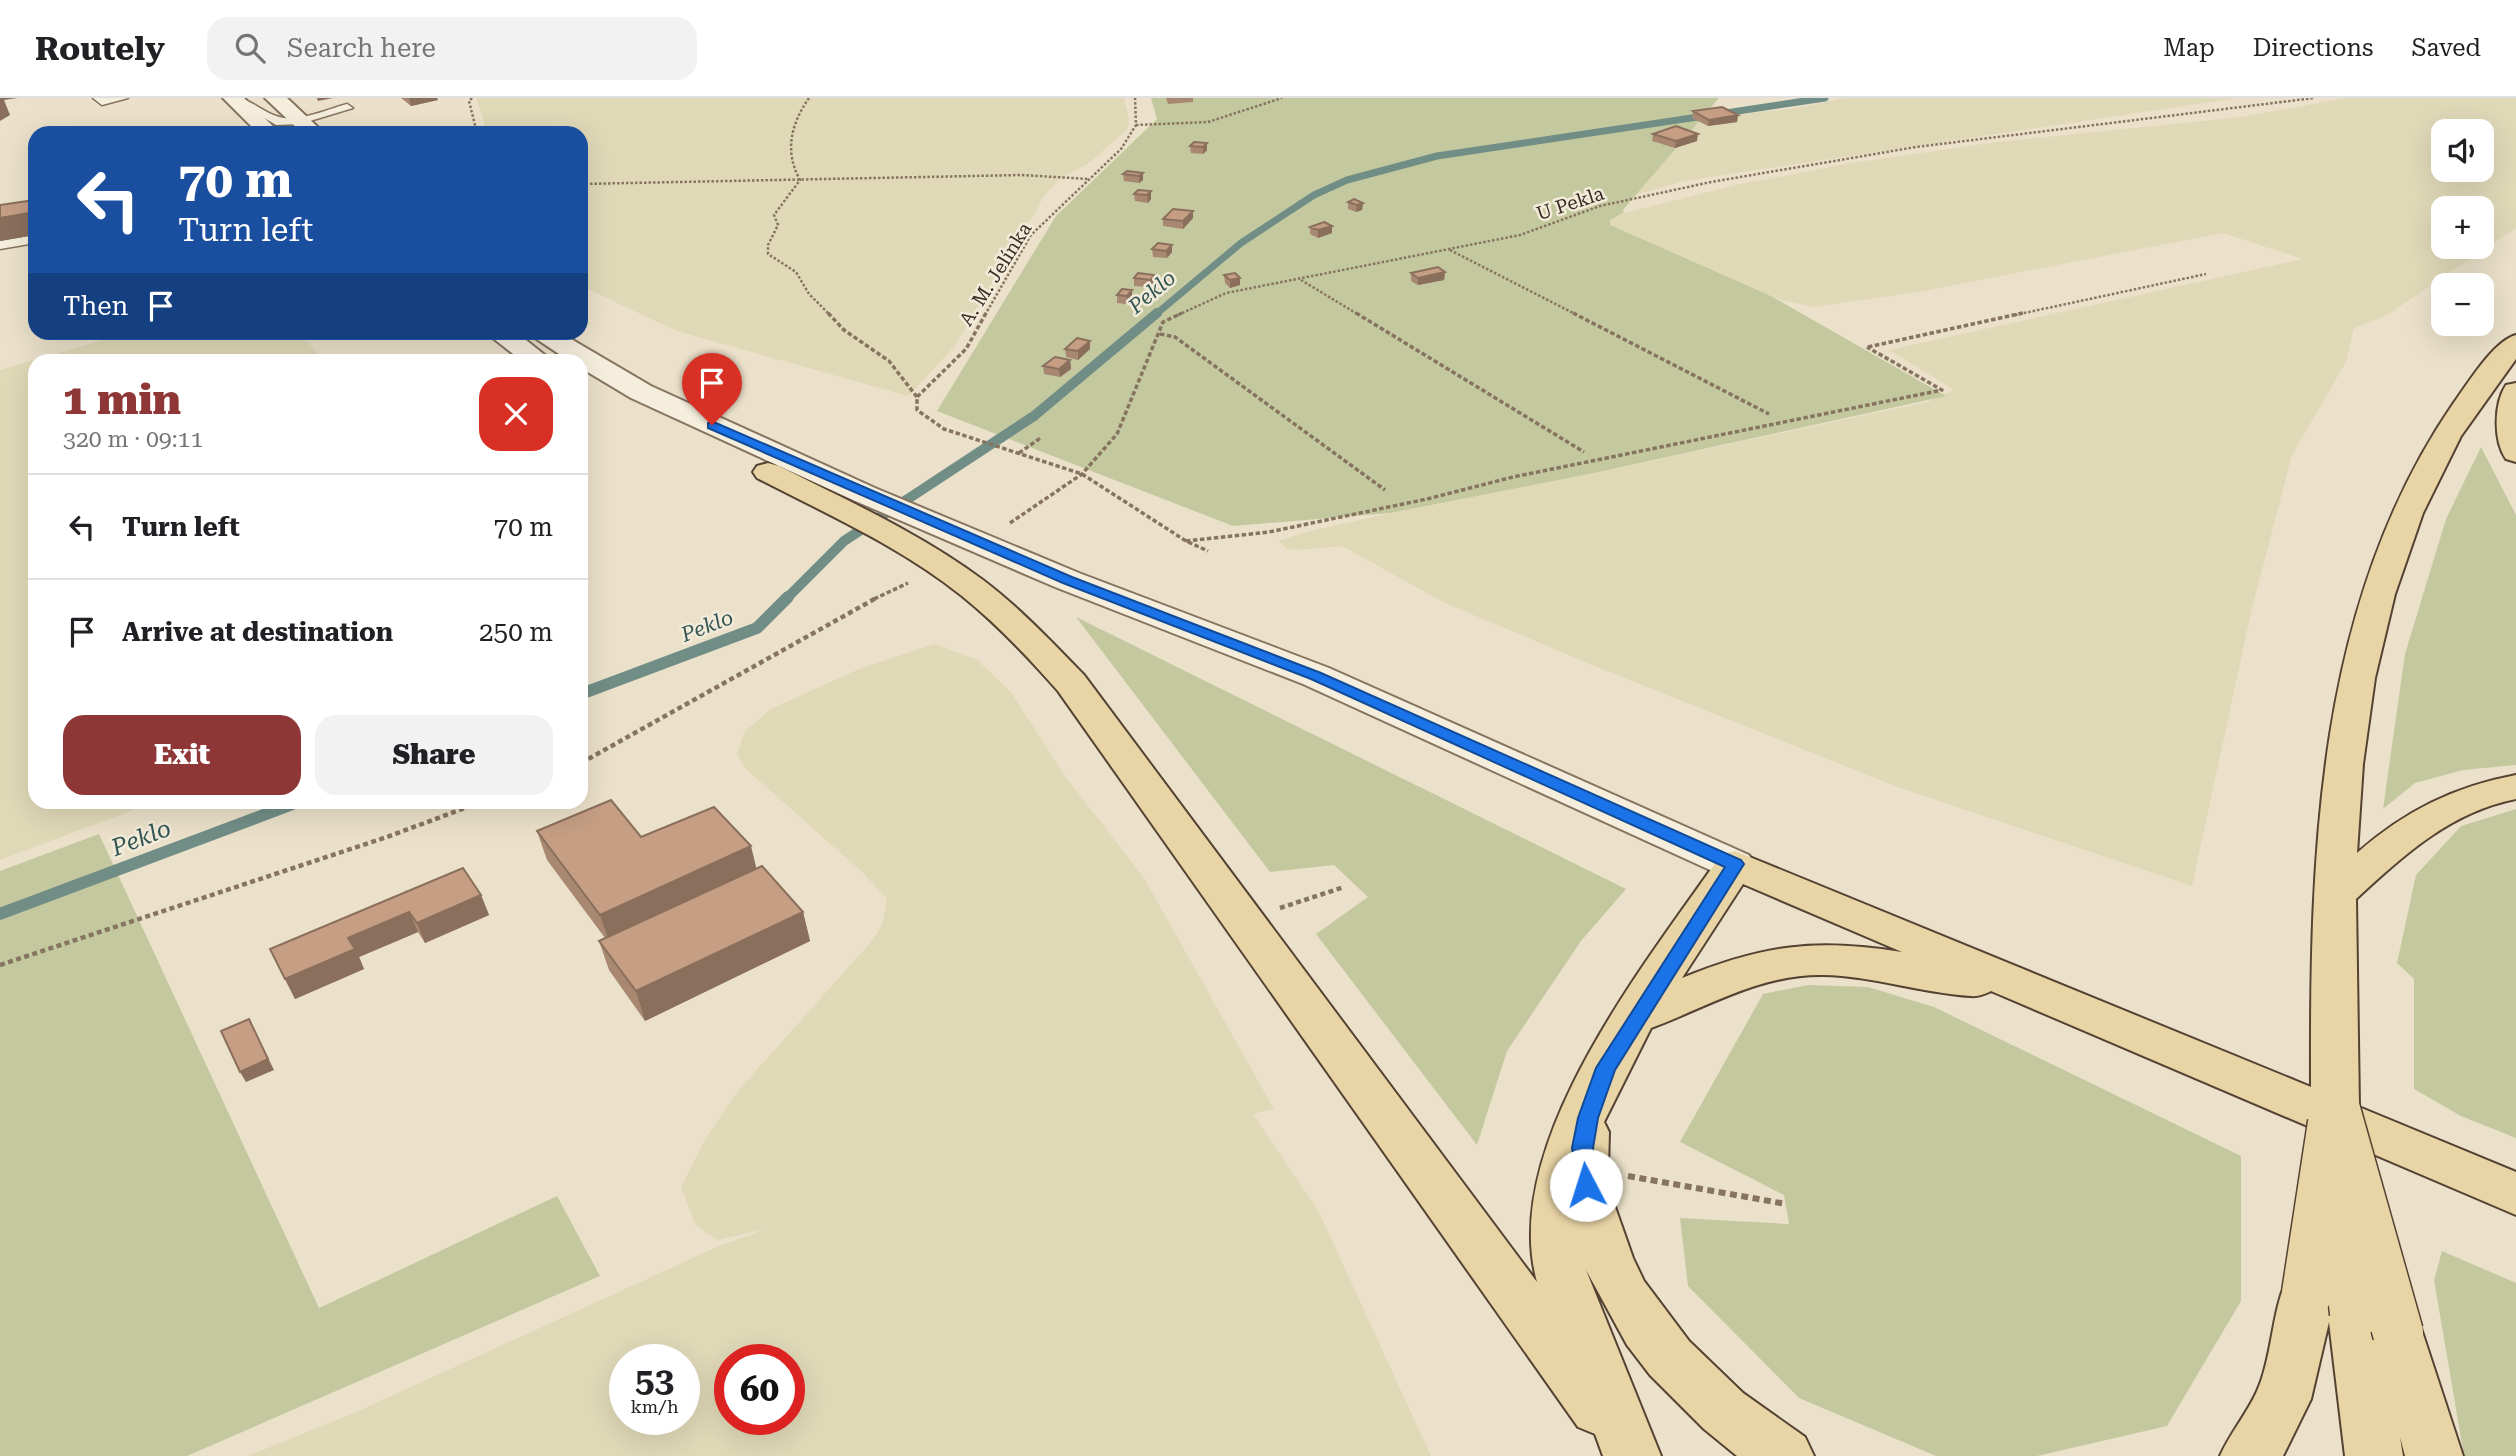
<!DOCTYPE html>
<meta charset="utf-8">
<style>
:root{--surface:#fff;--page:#f2f2f2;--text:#202124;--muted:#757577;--line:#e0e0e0;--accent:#8f3637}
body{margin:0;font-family:"Roboto Serif",serif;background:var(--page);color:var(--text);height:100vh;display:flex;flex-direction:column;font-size:26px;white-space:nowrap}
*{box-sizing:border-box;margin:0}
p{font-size:23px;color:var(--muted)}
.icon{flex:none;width:38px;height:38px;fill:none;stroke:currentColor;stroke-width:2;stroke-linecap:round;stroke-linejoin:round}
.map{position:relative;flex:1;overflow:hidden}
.drawer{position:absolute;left:28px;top:256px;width:560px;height:455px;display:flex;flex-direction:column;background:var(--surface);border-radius:21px;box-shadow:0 7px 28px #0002}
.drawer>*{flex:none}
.top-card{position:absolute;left:28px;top:28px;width:560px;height:214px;border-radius:21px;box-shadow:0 7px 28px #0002;background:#1a4fa0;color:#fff;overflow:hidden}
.tools{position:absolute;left:2431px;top:21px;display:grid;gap:14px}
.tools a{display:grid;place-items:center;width:63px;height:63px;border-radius:14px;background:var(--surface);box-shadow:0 7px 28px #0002;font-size:35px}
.speed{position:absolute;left:609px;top:1246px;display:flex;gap:14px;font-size:35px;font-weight:700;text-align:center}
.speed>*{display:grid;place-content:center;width:91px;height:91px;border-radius:50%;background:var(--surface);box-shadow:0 7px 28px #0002;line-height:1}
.speed small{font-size:18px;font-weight:400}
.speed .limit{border:10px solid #d22;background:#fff;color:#111}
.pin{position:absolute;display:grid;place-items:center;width:60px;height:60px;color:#fff;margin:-72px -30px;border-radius:50% 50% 50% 0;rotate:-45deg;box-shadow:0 0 7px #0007}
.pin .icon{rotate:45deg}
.me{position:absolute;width:77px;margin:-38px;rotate:355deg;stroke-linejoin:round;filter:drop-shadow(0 0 5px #0008)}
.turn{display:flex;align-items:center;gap:24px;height:147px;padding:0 35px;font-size:32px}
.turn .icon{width:91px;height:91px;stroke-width:2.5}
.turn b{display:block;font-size:49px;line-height:60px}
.then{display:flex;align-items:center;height:66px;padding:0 35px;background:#0003;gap:14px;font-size:26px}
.round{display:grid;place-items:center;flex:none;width:74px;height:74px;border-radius:21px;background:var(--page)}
.summary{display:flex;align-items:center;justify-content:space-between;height:119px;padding:0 35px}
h1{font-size:42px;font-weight:800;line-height:52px;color:var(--accent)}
.primary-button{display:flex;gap:14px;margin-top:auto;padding:14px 35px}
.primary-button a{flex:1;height:80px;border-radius:21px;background:var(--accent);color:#fff;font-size:28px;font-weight:800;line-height:80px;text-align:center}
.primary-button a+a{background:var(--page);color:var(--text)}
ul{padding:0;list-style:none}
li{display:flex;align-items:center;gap:21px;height:105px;padding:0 35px;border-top:2px solid var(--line)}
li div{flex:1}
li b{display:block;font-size:26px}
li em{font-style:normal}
header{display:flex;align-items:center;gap:42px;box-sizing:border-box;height:98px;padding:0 35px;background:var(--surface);border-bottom:2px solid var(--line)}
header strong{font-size:33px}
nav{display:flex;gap:38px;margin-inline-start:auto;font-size:24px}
.search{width:490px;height:63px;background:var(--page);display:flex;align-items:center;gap:18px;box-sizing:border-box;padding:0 24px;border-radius:21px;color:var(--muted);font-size:26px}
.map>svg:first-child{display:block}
.farmland{fill:#e0d9b8;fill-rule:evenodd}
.green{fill:#c4c89f}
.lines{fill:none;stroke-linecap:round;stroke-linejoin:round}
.stream-far2{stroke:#718e86;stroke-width:7}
.stream-far1{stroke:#718e86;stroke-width:10}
.stream{stroke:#718e86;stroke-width:12}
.service-casing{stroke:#867460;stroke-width:3}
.tertiary-casing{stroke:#867460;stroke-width:4}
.primary-casing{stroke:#544233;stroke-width:4}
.path-far3{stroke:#867460;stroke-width:2.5;stroke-dasharray:2.5 2;stroke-linecap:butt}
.path-far2{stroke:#867460;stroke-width:3.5;stroke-dasharray:4.5 2.5;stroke-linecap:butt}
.path-far1{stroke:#867460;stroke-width:4.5;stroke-dasharray:5 3.5;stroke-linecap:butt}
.path{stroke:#867460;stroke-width:6;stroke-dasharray:7 4.5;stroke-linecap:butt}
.service{fill:#f6eedd;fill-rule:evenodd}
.tertiary{fill:#f6eedd;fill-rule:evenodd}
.primary{fill:#e9d4a6;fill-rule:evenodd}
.primary-bridge-casing{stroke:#544233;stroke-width:53;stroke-linecap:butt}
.primary-bridge{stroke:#e9d4a6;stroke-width:50}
.wall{fill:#a98872}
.shaded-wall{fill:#8a6f5c}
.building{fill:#c59e84;stroke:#8a6f5c;stroke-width:2}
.route{fill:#1a73e8;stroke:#114b97;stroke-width:2}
.labels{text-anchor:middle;stroke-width:5;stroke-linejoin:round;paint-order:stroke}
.far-street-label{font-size:19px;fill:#382c22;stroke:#f3ebd9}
.far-water-label{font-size:21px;font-style:italic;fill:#335653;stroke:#f3ebd9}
.water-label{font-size:24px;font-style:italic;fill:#335653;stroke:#f3ebd9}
</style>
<header>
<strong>Routely</strong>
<div class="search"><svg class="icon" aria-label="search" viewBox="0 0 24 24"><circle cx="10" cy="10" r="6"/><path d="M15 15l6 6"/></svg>Search here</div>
<nav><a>Map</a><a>Directions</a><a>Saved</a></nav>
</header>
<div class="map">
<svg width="2516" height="1358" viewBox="0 0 2516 1358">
<rect width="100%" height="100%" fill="#ebe1ca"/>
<path class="farmland" d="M476,0H1124L1129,20L1128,31L1121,37L1089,65L1059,81L1042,101L1036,115L1018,134L996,179L955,248L908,298L677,233L581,188V35H483L484,23Z
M1845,0H2237L1684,83L1636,97L1693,20L1791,11Z
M2345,0H2516V130L2386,218L2354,230L2346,264L2292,357L2252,510L2192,788L1900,690L1597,569L1445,505L1342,448L1296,452L1287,451L1279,443L1306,434L1439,404L1594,375L1927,304L1954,292L1889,252L2303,161L2223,135L1918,194L1815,209L1781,202L1641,143L1610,127V122L1616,117L1736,87L1851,65L1997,44L2242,19ZM2443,33H2482V72H2443ZM2443,110H2482V149H2443Z
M127,235H300L323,262H35V704H155L0,762V272Z
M934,546L976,561L1011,594L1065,678L1144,780L1274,1011L1253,1016L1319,1114L1431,1358H248L354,1315L719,1148L766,1131L717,1142L695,1126L681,1089L706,1040L737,994L870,845L882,827L887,801L862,774L746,671L737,657L744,634L771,611L859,571ZM625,1262H684V1321H625ZM730,1262H789V1321H730Z"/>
<path class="green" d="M1151,0H1719L1623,112L1624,114L1610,122V127L1771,198L1946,298L1594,375L1390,415L1233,428L937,313L1056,118L1157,21Z
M2481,349L2516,417V667L2463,672L2415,685L2383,711L2405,556L2446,421Z
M1076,519L1626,791L1581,843L1507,953L1477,1047L1316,836L1368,799L1334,767L1270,774Z
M2516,711V1040L2461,1018L2414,991V881L2397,865L2416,777L2461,728Z
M99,736L319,1210L557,1098L600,1178L187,1358H0V773Z
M1808,887L1868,889L1934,909L2241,1058V1203L2167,1328L2037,1358H1936L1799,1300L1688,1188L1680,1120L1789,1126L1784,1097L1680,1044L1763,896Z
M2442,1153L2516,1185V1358H2464L2434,1182Z"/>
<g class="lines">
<path class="stream-far2" d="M1155,217L1241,145L1314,97L1347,82L1437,58L1825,0"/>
<path class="stream-far1" d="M786,501L844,443L1034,318L1157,215"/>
<path class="stream" d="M581,596L757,530L788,499
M0,816L298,704"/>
<g class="service-casing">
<path id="service" d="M93,0H128L102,7Z
M231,0C251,0 259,12 276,18C296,26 328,11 347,6L353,10L300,26L276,27Z
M35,137V145L0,151V143Z"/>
</g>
<g class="tertiary-casing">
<path id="tertiary" d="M223,0H244L280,35H258Z
M265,0H287L324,35H302Z
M485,234H516L551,262H521Z
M526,234H559L651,288L875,390L1079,475L1329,570L1749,757L1755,767L1749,777L1735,781L1721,777L1303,586L1055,489L853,402L631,300L581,270V262H568Z"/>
</g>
<g class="primary-casing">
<path id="primary" d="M2516,237V261L2461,338L2423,415L2395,496L2375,580L2363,666L2357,755C2405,713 2453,689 2516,677V701C2450,714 2404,757 2356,801L2359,1009L2516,1074V1117L1991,893C1985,896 1978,899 1971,898C1921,895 1873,878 1823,877C1760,876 1708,909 1651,930L1604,1024L1609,1034L1608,1070L1614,1106L1633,1160L1644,1183L1689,1243L1743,1295L1805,1339L1814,1358H1737L1704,1331L1650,1277L1627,1247L1586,1172L1661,1358H1603L1595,1336L1578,1329L1058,593C1028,559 998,527 962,498C901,449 827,416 757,380L753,374L757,368L768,365L779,368C848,403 920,435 983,482C1020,510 1052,544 1084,577L1537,1184C1499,1046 1646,865 1721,757L1735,753L2311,989C2310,756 2316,506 2453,306C2467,287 2493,243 2516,237ZM1743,786L1902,854C1815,840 1763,847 1682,880Z
M2516,285V364L2506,361C2493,343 2494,305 2506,287Z
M2307,1172L2326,1179L2333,1195L2332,1208L2336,1198L2355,1192L2374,1198L2382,1217L2398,1211L2417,1218L2463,1358H2405L2400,1339L2403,1358H2345L2329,1224L2311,1301L2283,1358H2220C2232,1331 2253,1309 2262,1280C2273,1247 2273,1210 2288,1179Z"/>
</g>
<path class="path-far3" d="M472,0L469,3L477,35
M809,0C791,26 784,53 800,82L774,117L778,127L768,147V156L796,174L809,196L830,217
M1136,27L1208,24L1282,0
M581,86L1021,77L1089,81
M1450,152L1577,217
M1301,182L1359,217
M985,217L1031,137L1121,51L1136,27L1135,0
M1178,217L1226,195L1520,137L1600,108L1711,84L1916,49L2314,0
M2015,217L2206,176"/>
<path class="path-far2" d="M828,215L844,232L889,263L917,299
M986,215L966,251L917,299V312L944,331L1082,376L1186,443L1208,453
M1356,215L1584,354
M1573,215L1769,316
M1160,236L1175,239L1385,392
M1868,249L2023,215
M1019,355L1042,339
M1010,425L1082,376L1117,336L1163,224L1182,215
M1186,443L1269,434L1427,401L1513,379L1942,292L1867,249
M874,501L908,485"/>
<path class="path-far1" d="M581,665L878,499
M1280,810L1344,789
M0,867L387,739L481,704"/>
<path class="path" d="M1628,1078L1786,1106"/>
<use href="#service" class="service"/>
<use href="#tertiary" class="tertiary"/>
<use href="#primary" class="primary"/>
<g class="primary-bridge-casing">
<path id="primary-bridge" d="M2335,1012L2398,1235
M2342,1102L2355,1215
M2307,1195L2333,1025"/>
</g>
<use href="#primary-bridge" class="primary-bridge"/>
</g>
<path class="wall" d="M401,0H437L438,2L411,8Z
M1166,0H1193V4L1168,6Z
M1693,13L1738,17L1737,24L1708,28L1692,20Z
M1653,36L1697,43L1675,50L1652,43Z
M1207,45V52L1203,56L1191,55L1190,48Z
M1143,75V82L1139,85L1124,83L1123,76Z
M1151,93V101L1148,105L1135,103L1134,96Z
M1348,104L1363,105L1362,112L1356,114L1348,111Z
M1193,120L1183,131L1163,128V121Z
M1310,129L1332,135L1318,140L1310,136Z
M1158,145L1172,154L1167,160L1153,159L1152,151Z
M1445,174L1444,182L1418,187L1411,183V175Z
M1154,177V185L1151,189L1134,188V180Z
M1224,177L1240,187L1230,190L1225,185Z
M1132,192V200L1127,206L1117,205V197Z
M1090,243V251L1078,262L1066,259L1065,251Z
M1070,262L1071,271L1060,279L1044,276L1043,268Z
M537,733L641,739L756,771L803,814L810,843L645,923L609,872L599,843L605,840L547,762Z
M481,797L489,817L425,845L418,834L359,859L364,871L295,901L270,851Z"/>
<path class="shaded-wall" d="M0,0H18L4,2L10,17L0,23Z
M317,0H333L318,3Z
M409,0H437L438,2L411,8Z
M1738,17L1737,24L1708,28L1709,22Z
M1698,36L1697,43L1675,50L1676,43Z
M1207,45V52L1203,56V49Z
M1143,75V82L1139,85V78Z
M1151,93V101L1148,105L1147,97Z
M1363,105L1362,112L1356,114L1357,107Z
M1193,113V120L1183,131V123Z
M35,114V137L0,143V120Z
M1332,128V135L1318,140V132Z
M1172,147V154L1167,160L1166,153Z
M1445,174L1444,182L1418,187V180Z
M1154,177V185L1151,189V182Z
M1240,180V187L1230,190V182Z
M1132,192V200L1127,206V198Z
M1090,243V251L1078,262V253Z
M1070,262L1071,271L1060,279L1059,271Z
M751,748L758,777L610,846L600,817Z
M481,797L489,817L425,845L417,825Z
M409,814L418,834L359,859L364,871L295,901L285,881L348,840Z
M803,814L810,843L645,923L636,893Z
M249,921L274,972L246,984L240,974Z"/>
<path class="building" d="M1722,9L1738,17L1709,22L1693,13Z
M1676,28L1698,36L1676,43L1653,36Z
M1194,44L1207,45L1203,49L1190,48Z
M1127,73L1143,75L1139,78L1123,76Z
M1138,92L1151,93L1147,97L1134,96Z
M1354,101L1363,105L1357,107L1348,104Z
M35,102V114L0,120V107Z
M1173,111L1193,113L1183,123L1163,121Z
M1324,124L1332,128L1318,132L1310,129Z
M1158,145L1172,147L1166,153L1152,151Z
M1438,169L1445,174L1418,180L1411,175Z
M1138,175L1154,177L1151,182L1134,180Z
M1235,175L1240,180L1230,182L1224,177Z
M1122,191L1132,192L1127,198L1117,197Z
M1077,240L1090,243L1078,253L1065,251Z
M1055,259L1070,262L1059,271L1043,268Z
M611,702L641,739L714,709L751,748L600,817L537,733Z
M762,768L803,814L636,893L599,843Z
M463,770L481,797L417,825L409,814L348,840L355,851L285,881L270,851Z
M249,921L268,961L240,974L221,933Z"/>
<path class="route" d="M708,325H716L1072,479L1321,575L1741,762L1744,766L1615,972L1598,1020L1593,1050L1596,1087L1593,1093L1586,1096L1579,1093L1572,1050L1578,1020L1596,970L1725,769L1311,581L1063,485L708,330Z"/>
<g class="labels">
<g class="far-street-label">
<text transform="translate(1570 105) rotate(-18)" y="7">U Pekla</text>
<text transform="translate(995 176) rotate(-58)" y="7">A. M. Jelínka</text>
</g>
<g class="far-water-label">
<text transform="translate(1152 194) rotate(-40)" y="7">Peklo</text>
<text transform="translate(707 528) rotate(-21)" y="7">Peklo</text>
</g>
<g class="water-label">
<text transform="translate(141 740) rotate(-21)" y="8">Peklo</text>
</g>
</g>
</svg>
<div class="tools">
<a><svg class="icon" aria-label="sound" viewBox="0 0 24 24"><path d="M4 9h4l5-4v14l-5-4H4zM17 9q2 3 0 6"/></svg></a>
<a>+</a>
<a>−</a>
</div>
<div class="speed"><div>53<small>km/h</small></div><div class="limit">60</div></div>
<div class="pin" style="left:712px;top:327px;background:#d93025"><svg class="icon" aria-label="arrive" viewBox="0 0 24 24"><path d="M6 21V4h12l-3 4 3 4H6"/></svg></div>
<svg class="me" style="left:1586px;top:1087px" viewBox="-20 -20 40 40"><circle r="19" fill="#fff"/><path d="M0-13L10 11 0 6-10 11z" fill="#1a73e8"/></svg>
<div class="top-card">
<div class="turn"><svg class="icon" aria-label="left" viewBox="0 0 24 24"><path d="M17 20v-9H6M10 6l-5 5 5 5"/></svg><div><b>70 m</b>Turn left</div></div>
<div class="then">Then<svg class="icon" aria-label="arrive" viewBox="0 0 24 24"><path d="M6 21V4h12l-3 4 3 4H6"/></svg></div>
</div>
<section class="drawer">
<div class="summary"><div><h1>1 min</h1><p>320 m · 09:11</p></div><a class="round" style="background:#d93025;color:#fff"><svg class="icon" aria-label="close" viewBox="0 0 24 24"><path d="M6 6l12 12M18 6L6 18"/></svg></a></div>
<ul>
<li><svg class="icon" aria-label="left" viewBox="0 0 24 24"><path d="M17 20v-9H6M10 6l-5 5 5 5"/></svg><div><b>Turn left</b></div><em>70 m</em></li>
<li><svg class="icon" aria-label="arrive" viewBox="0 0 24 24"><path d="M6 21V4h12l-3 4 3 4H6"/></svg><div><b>Arrive at destination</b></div><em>250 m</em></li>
</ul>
<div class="primary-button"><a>Exit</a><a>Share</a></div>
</section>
</div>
